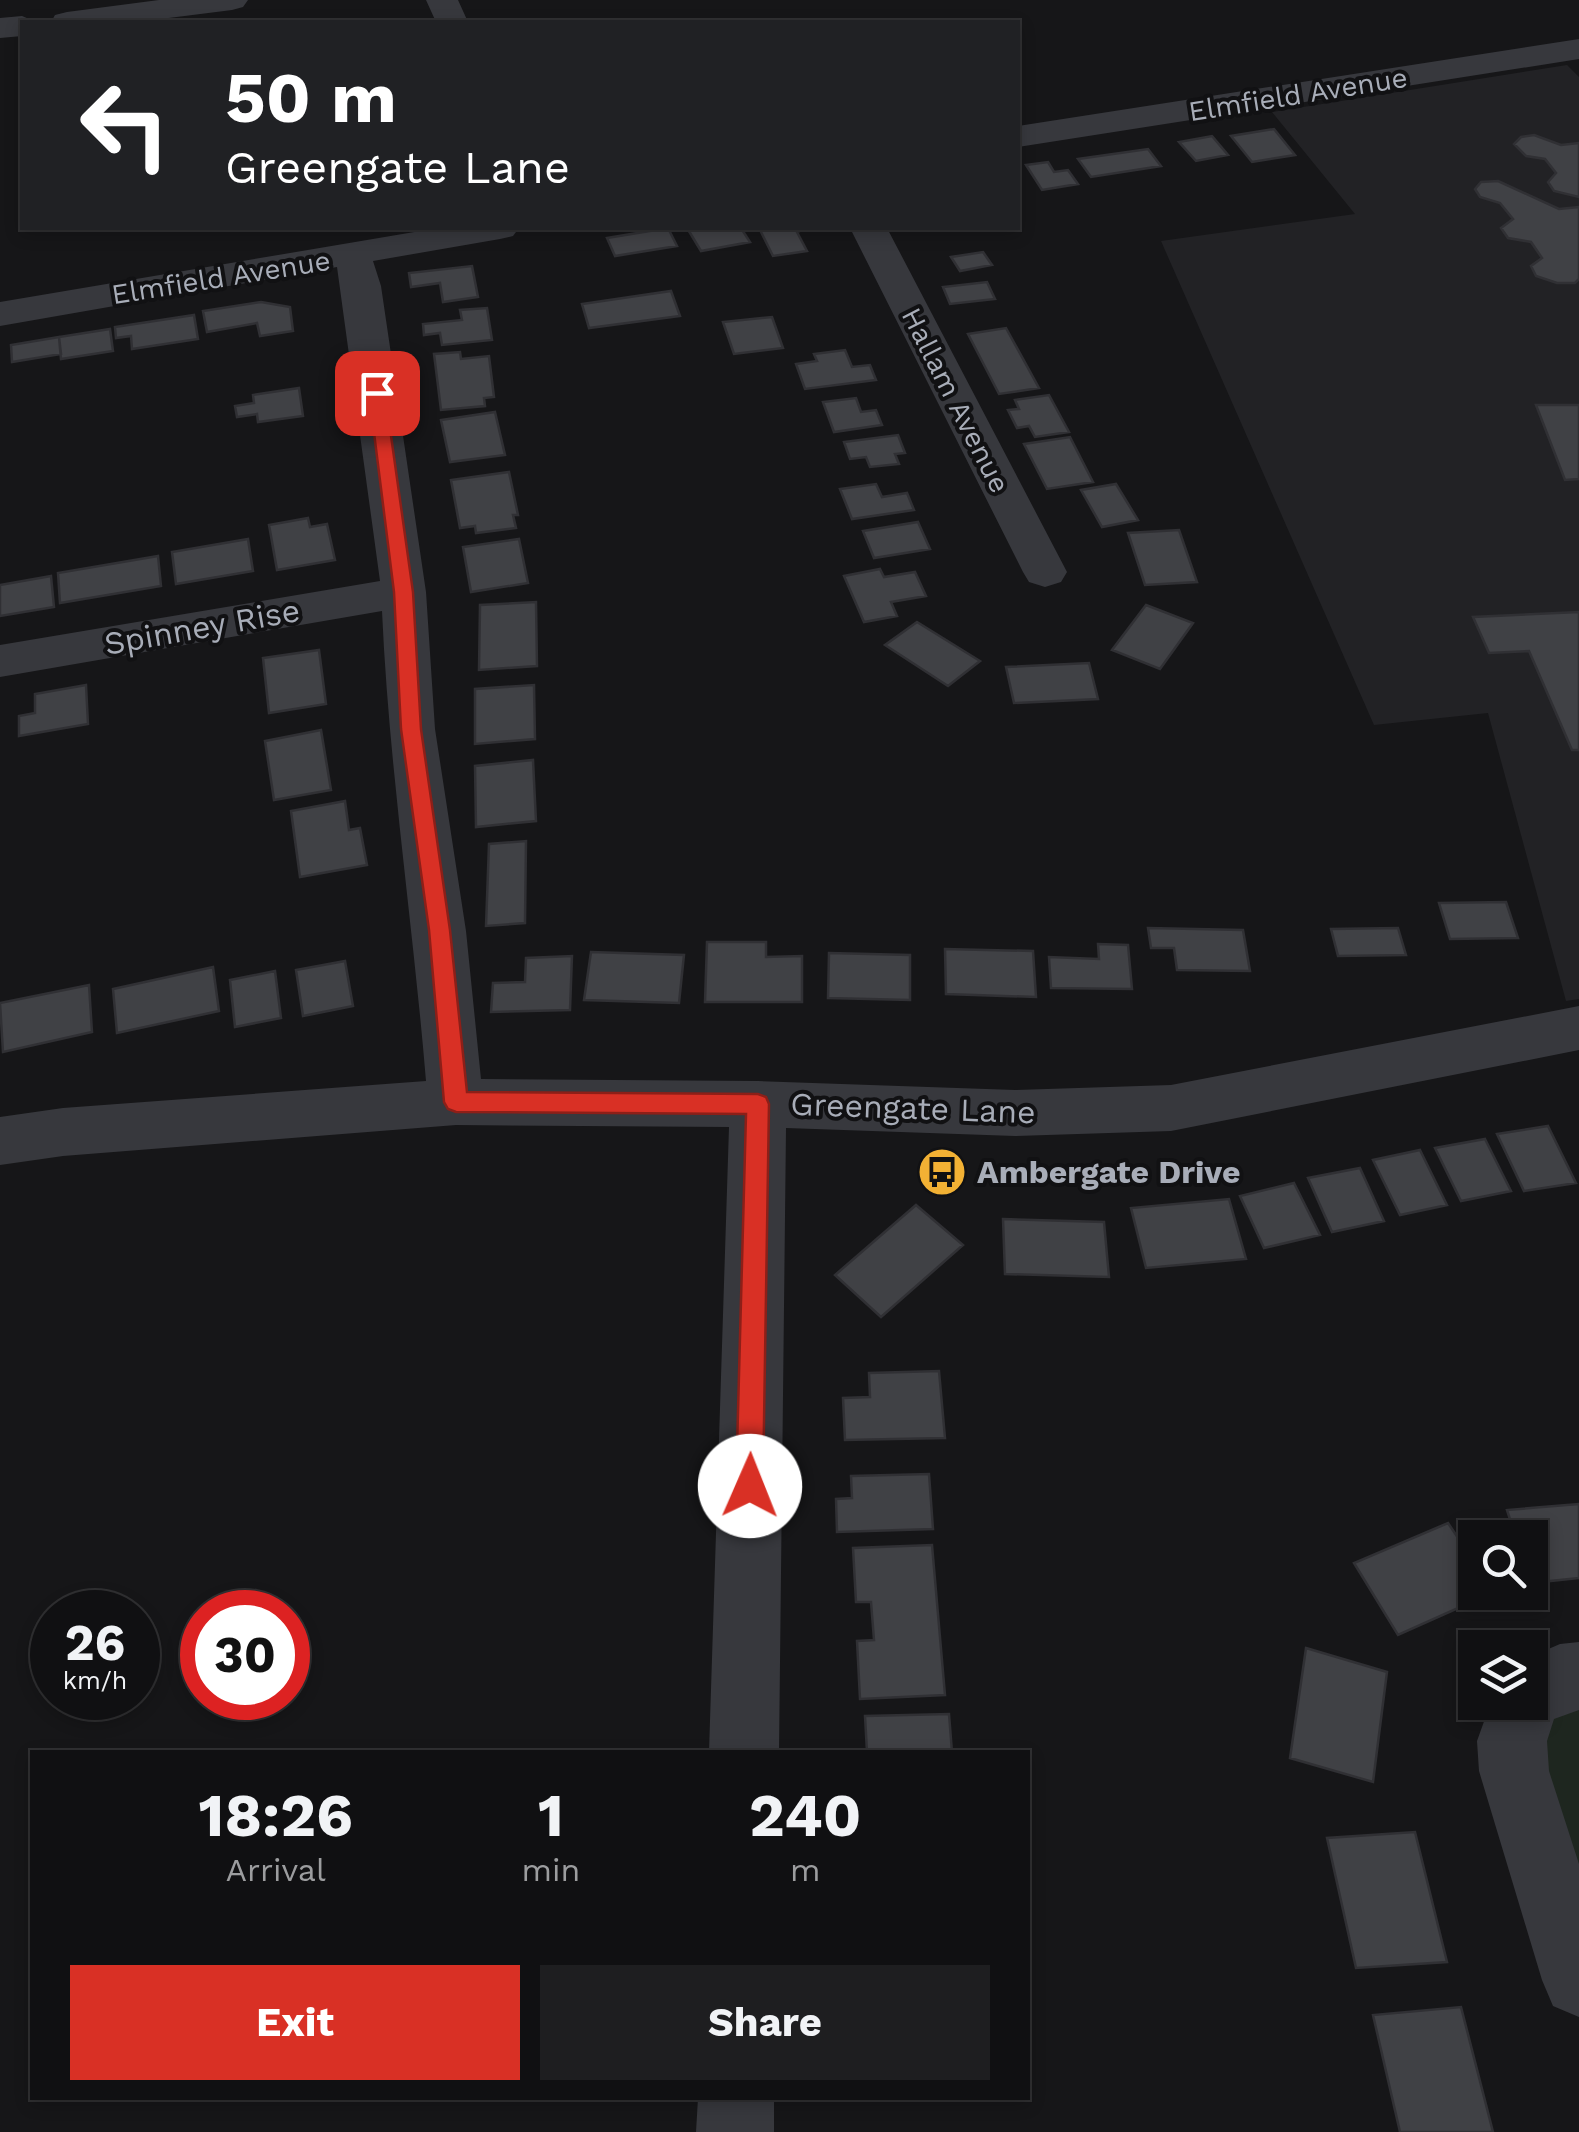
<!DOCTYPE html>
<style>
:root{--surface:#101012;--page:#1e1e20;--text:#f1f3f6;--muted:#9c9d9f;--line:#303032;--accent:#d93025}
body{margin:0;font-family:"Work Sans",sans-serif;background:var(--page);color:var(--text);height:100vh;display:flex;flex-direction:column;font-size:38px;white-space:nowrap}
*{box-sizing:border-box;margin:0}
p{font-size:32px;color:var(--muted)}
.icon{flex:none;width:55px;height:55px;fill:none;stroke:currentColor;stroke-width:2;stroke-linecap:round;stroke-linejoin:round}
.map{position:relative;flex:1;overflow:hidden}
.panel{position:absolute;left:30px;top:1750px;width:1000px;height:350px;display:flex;flex-direction:column;background:var(--surface);border-radius:0px;box-shadow:0 5px 15px #0003,0 0 0 2px var(--line)}
.panel>*{flex:none}
.banner{position:absolute;left:20px;top:20px;width:1000px;height:210px;border-radius:0px;box-shadow:0 5px 15px #0003,0 0 0 2px var(--line);background:#202124;color:#fff;overflow:hidden}
.controls{position:absolute;left:1458px;top:1520px;display:grid;gap:20px}
.controls a{display:grid;place-items:center;width:90px;height:90px;border-radius:0px;background:var(--surface);box-shadow:0 5px 15px #0003,0 0 0 2px var(--line);font-size:50px}
.speed{position:absolute;left:30px;top:1590px;display:flex;gap:20px;font-size:50px;font-weight:700;text-align:center}
.speed>*{display:grid;place-content:center;width:130px;height:130px;border-radius:50%;background:var(--surface);box-shadow:0 5px 15px #0003,0 0 0 2px var(--line);line-height:1}
.speed small{font-size:25px;font-weight:400}
.speed .limit{border:15px solid #d22;background:#fff;color:#111}
.pin{position:absolute;display:grid;place-items:center;width:85px;height:85px;color:#fff;margin:-42px;border-radius:20px;box-shadow:0 5px 15px #0006}
.me{position:absolute;width:110px;margin:-55px;rotate:1deg;stroke-linejoin:round;filter:drop-shadow(0 0 8px #0008)}
.turn{display:flex;align-items:center;gap:35px;height:210px;padding:0 40px;font-size:45px}
.turn .icon{width:130px;height:130px;stroke-width:2.5}
.turn b{display:block;font-size:70px;line-height:85px}
.eta{display:flex;justify-content:space-evenly;align-items:center;height:170px;text-align:center}
.eta b{font-size:60px;font-weight:700;line-height:70px}
.action{display:flex;gap:20px;margin-top:auto;padding:20px 40px}
.action a{flex:1;height:115px;border-radius:0px;background:var(--accent);color:#fff;font-size:40px;font-weight:700;line-height:115px;text-align:center}
.action a+a{background:var(--page);color:var(--text)}
.map>svg:first-child{display:block}
.built{fill:#222225}
.green{fill:#1e261f}
.building{fill:#404145;stroke:#303034;stroke-width:2.5}
.lines{fill:none;stroke-linecap:round;stroke-linejoin:round}
.minor{fill:#37383d;fill-rule:evenodd}
.route{fill:#d93025;stroke:#8d1f18;stroke-width:2.5}
.labels{text-anchor:middle;stroke-width:8;stroke-linejoin:round;paint-order:stroke}
.far-street-label{font-size:28px;fill:#a8adb8;stroke:#111113}
.street-label{font-size:32px;fill:#a8adb8;stroke:#111113}
.poi-label{font-size:32px;font-weight:bold;fill:#a8adb8;stroke:#111113;text-anchor:start}
</style>
<div class="map">
<svg width="1579" height="2132" viewBox="0 0 1579 2132">
<rect width="100%" height="100%" fill="#161618"/>
<path class="built" d="M1567,65L1579,77V999L1566,1001L1488,713L1374,725L1161,241L1355,214L1272,112Z"/>
<path class="green" d="M1579,1676V1887L1530,1702Z"/>
<path class="building" d="M1274,129L1295,155L1252,162L1231,136Z
M1534,135L1561,145L1579,143V197L1554,191L1548,182L1556,173L1545,159L1526,156L1514,144L1521,137Z
M1212,136L1228,155L1196,161L1179,142Z
M1148,149L1161,166L1091,177L1078,159Z
M1048,162L1054,172L1068,170L1078,184L1042,190L1026,165Z
M1498,181L1559,209L1579,207V279L1575,283H1557L1536,276L1531,266L1542,258L1531,242L1508,238L1501,228L1513,219L1500,203L1480,197L1475,189L1481,182Z
M668,228L677,246L615,256L607,238Z
M687,228H741L750,242L701,251Z
M759,228H807L797,232L807,251L773,256Z
M983,252L992,265L960,271L951,257Z
M472,266L478,297L443,302L440,283L411,287L409,273Z
M987,282L995,299L950,304L943,287Z
M671,291L680,316L589,328L582,304Z
M261,302L290,307L293,331L260,336L257,323L207,332L203,311Z
M487,308L492,340L442,345L440,333L424,335L423,324L462,320L460,310Z
M194,315L198,339L132,349L131,336L116,338L115,327Z
M772,317L783,348L734,354L723,322Z
M1006,328L1039,388L999,394L968,334Z
M110,329L113,351L61,359L59,337Z
M59,337L61,354L12,362L11,345Z
M845,350L852,367L870,365L876,380L805,389L796,364L817,361L814,354Z
M460,352L461,359L489,356L494,397L484,398L485,406L441,410L434,354Z
M299,388L303,416L258,422L257,414L237,417L235,406L254,403L253,395Z
M1049,395L1069,432L1035,437L1029,426L1017,428L1008,410L1019,409L1015,400Z
M856,398L861,412L876,410L882,425L834,432L823,402Z
M1536,405H1579V479L1565,480Z
M495,412L505,455L450,462L441,420Z
M898,435L905,453L895,454L899,464L870,467L866,457L850,459L844,442Z
M1070,437L1093,482L1047,489L1024,444Z
M509,472L518,515H513L516,528L476,533L475,526L460,528L451,480Z
M876,484L882,497L907,493L914,510L852,519L840,489Z
M1116,484L1138,520L1102,527L1081,490Z
M308,518L310,527L327,524L335,560L277,570L269,525Z
M918,522L930,549L874,558L863,531Z
M1179,530L1197,582L1145,585L1128,533Z
M248,539L253,571L176,584L172,552Z
M519,539L528,583L471,592L463,547Z
M158,556L161,586L60,603L58,573Z
M880,569L884,577L915,572L926,596L891,602L897,616L864,622L844,576Z
M51,576L54,607L0,616V585Z
M536,602L537,666L479,670L480,605Z
M1146,605L1193,623L1160,669L1112,650Z
M1579,612V750H1572L1529,651L1489,653L1473,617Z
M917,622L980,661L948,686L885,645Z
M319,650L326,704L269,713L263,658Z
M1089,663L1098,699L1014,703L1006,667Z
M86,685L88,724L19,736V716L35,713V694Z
M534,685L535,739L475,744V689Z
M321,730L331,790L274,800L265,741Z
M533,760L536,821L476,827L475,766Z
M345,801L349,830L360,828L367,865L300,877L291,811Z
M526,841L525,923L486,926L489,844Z
M1506,902L1518,938L1450,939L1439,903Z
M1148,928L1243,930L1250,971L1177,970L1174,948H1151Z
M1398,928L1406,955L1338,956L1331,929Z
M707,942H766V957L802,956V1002H705Z
M1098,944L1128,945L1132,989L1051,988L1049,957L1099,959Z
M945,949L1033,951L1036,997L946,994Z
M591,952L684,955L679,1003L584,1000Z
M829,953L910,955V1000L828,998Z
M572,956L570,1010L491,1012L493,983L525,982L526,958Z
M345,961L353,1006L303,1016L296,970Z
M213,967L219,1011L117,1033L113,989Z
M275,971L281,1018L235,1027L230,980Z
M89,985L92,1032L3,1052L0,1003Z
M1548,1126L1576,1183L1524,1191L1497,1134Z
M1485,1139L1511,1191L1461,1201L1435,1148Z
M1420,1150L1447,1205L1400,1215L1373,1160Z
M1360,1168L1384,1221L1332,1232L1308,1178Z
M1294,1183L1320,1235L1264,1248L1240,1196Z
M1229,1199L1246,1259L1146,1268L1131,1208Z
M916,1205L963,1245L881,1317L835,1275Z
M1003,1219L1104,1222L1109,1277L1005,1274Z
M939,1371L945,1438L845,1440L843,1398L870,1397L869,1373Z
M929,1474L933,1529L837,1532L836,1499L852,1498L851,1476Z
M1579,1504V1578L1531,1583L1530,1538H1516L1507,1510Z
M1448,1523L1475,1563V1592H1494L1398,1635L1354,1563Z
M932,1545L945,1695L860,1699L857,1641L874,1640L871,1602H856L853,1548Z
M1306,1648L1387,1672L1373,1782L1290,1758Z
M949,1714L952,1752H867L865,1716Z
M1415,1832L1447,1962L1356,1968L1327,1838Z
M1461,2007L1493,2132H1400L1373,2015Z"/>
<g class="lines">
<path class="minor" d="M159,0H248L243,7L232,10L137,22H51L55,15L67,12Z
M426,0H458L468,22H436Z
M22,16L36,22H22V36L0,38V18Z
M1579,39V59L1018,147V126Z
M438,228H519L513,236L500,239L373,261L381,286L426,592L435,729L466,931L481,1079L758,1081L1015,1090L1171,1085L1579,1006V1050L1171,1131L1015,1136L786,1128L779,1752H709L729,1127L456,1125L63,1156L0,1165V1117L63,1108L426,1081C413,924 389,768 382,611L0,677V645L380,581L337,267L0,326V302Z
M850,228H887L1067,572L1061,582L1045,587L1029,582L1023,572Z
M1579,1642V1710L1554,1719L1547,1741L1549,1771L1579,1864V2017L1553,2006L1542,1980L1479,1771L1477,1741L1491,1702H1530V1657L1560,1644Z
M698,2098H774V2132H696Z"/>
</g>
<path class="route" d="M377,388L385,393L413,592L421,729L450,930L467,1092L758,1094L766,1097L769,1104L763,1486L759,1494L750,1498L740,1494L736,1486L746,1114L456,1112L448,1109L444,1102L429,930L401,729L394,592L369,393Z"/>
<defs>
<g id="bus-disc" transform="scale(2.5)"><circle r="9.5" fill="#f2b134" stroke="#111113"/><path d="M-5-6H5V4H4V6H2V4H-2V6H-4V4H-5ZM-3.5-4V0h7V-4ZM-3.5 1.2v1.5H-2V1.2ZM2 1.2v1.5H3.5V1.2Z" fill="#111"/></g>
</defs>
<g fill-rule="evenodd">
<use href="#bus-disc" x="942" y="1172"/>
</g>
<g class="labels">
<g class="far-street-label">
<text transform="translate(1298 94) rotate(-9)" y="10">Elmfield Avenue</text>
<text transform="translate(221 277) rotate(-9)" y="10">Elmfield Avenue</text>
<text transform="translate(956 400) rotate(63)" y="10">Hallam Avenue</text>
</g>
<g class="street-label">
<text transform="translate(202 627) rotate(-10)" y="11">Spinney Rise</text>
<text transform="translate(913 1108) rotate(2)" y="11">Greengate Lane</text>
</g>
<g class="poi-label">
<text x="977" y="1183">Ambergate Drive</text>
</g>
</g>
</svg>
<div class="controls">
<a><svg class="icon" aria-label="search" viewBox="0 0 24 24"><circle cx="10" cy="10" r="6"/><path d="M15 15l6 6"/></svg></a>
<a><svg class="icon" aria-label="layers" viewBox="0 0 24 24"><path d="M12 4l9 5-9 5-9-5zM3 14l9 5 9-5"/></svg></a>
</div>
<div class="speed"><div>26<small>km/h</small></div><div class="limit">30</div></div>
<div class="pin" style="left:377px;top:393px;background:#d93025"><svg class="icon" aria-label="arrive" viewBox="0 0 24 24"><path d="M6 21V4h12l-3 4 3 4H6"/></svg></div>
<svg class="me" style="left:750px;top:1486px" viewBox="-20 -20 40 40"><circle r="19" fill="#fff"/><path d="M0-13L10 11 0 6-10 11z" fill="#d93025"/></svg>
<div class="banner">
<div class="turn"><svg class="icon" aria-label="left" viewBox="0 0 24 24"><path d="M17 20v-9H6M10 6l-5 5 5 5"/></svg><div><b>50 m</b>Greengate Lane</div></div>
</div>
<section class="panel">
<div class="eta">
<div><b>18:26</b><p>Arrival</p></div>
<div><b>1</b><p>min</p></div>
<div><b>240</b><p>m</p></div>
</div>
<div class="action"><a>Exit</a><a>Share</a></div>
</section>
</div>
